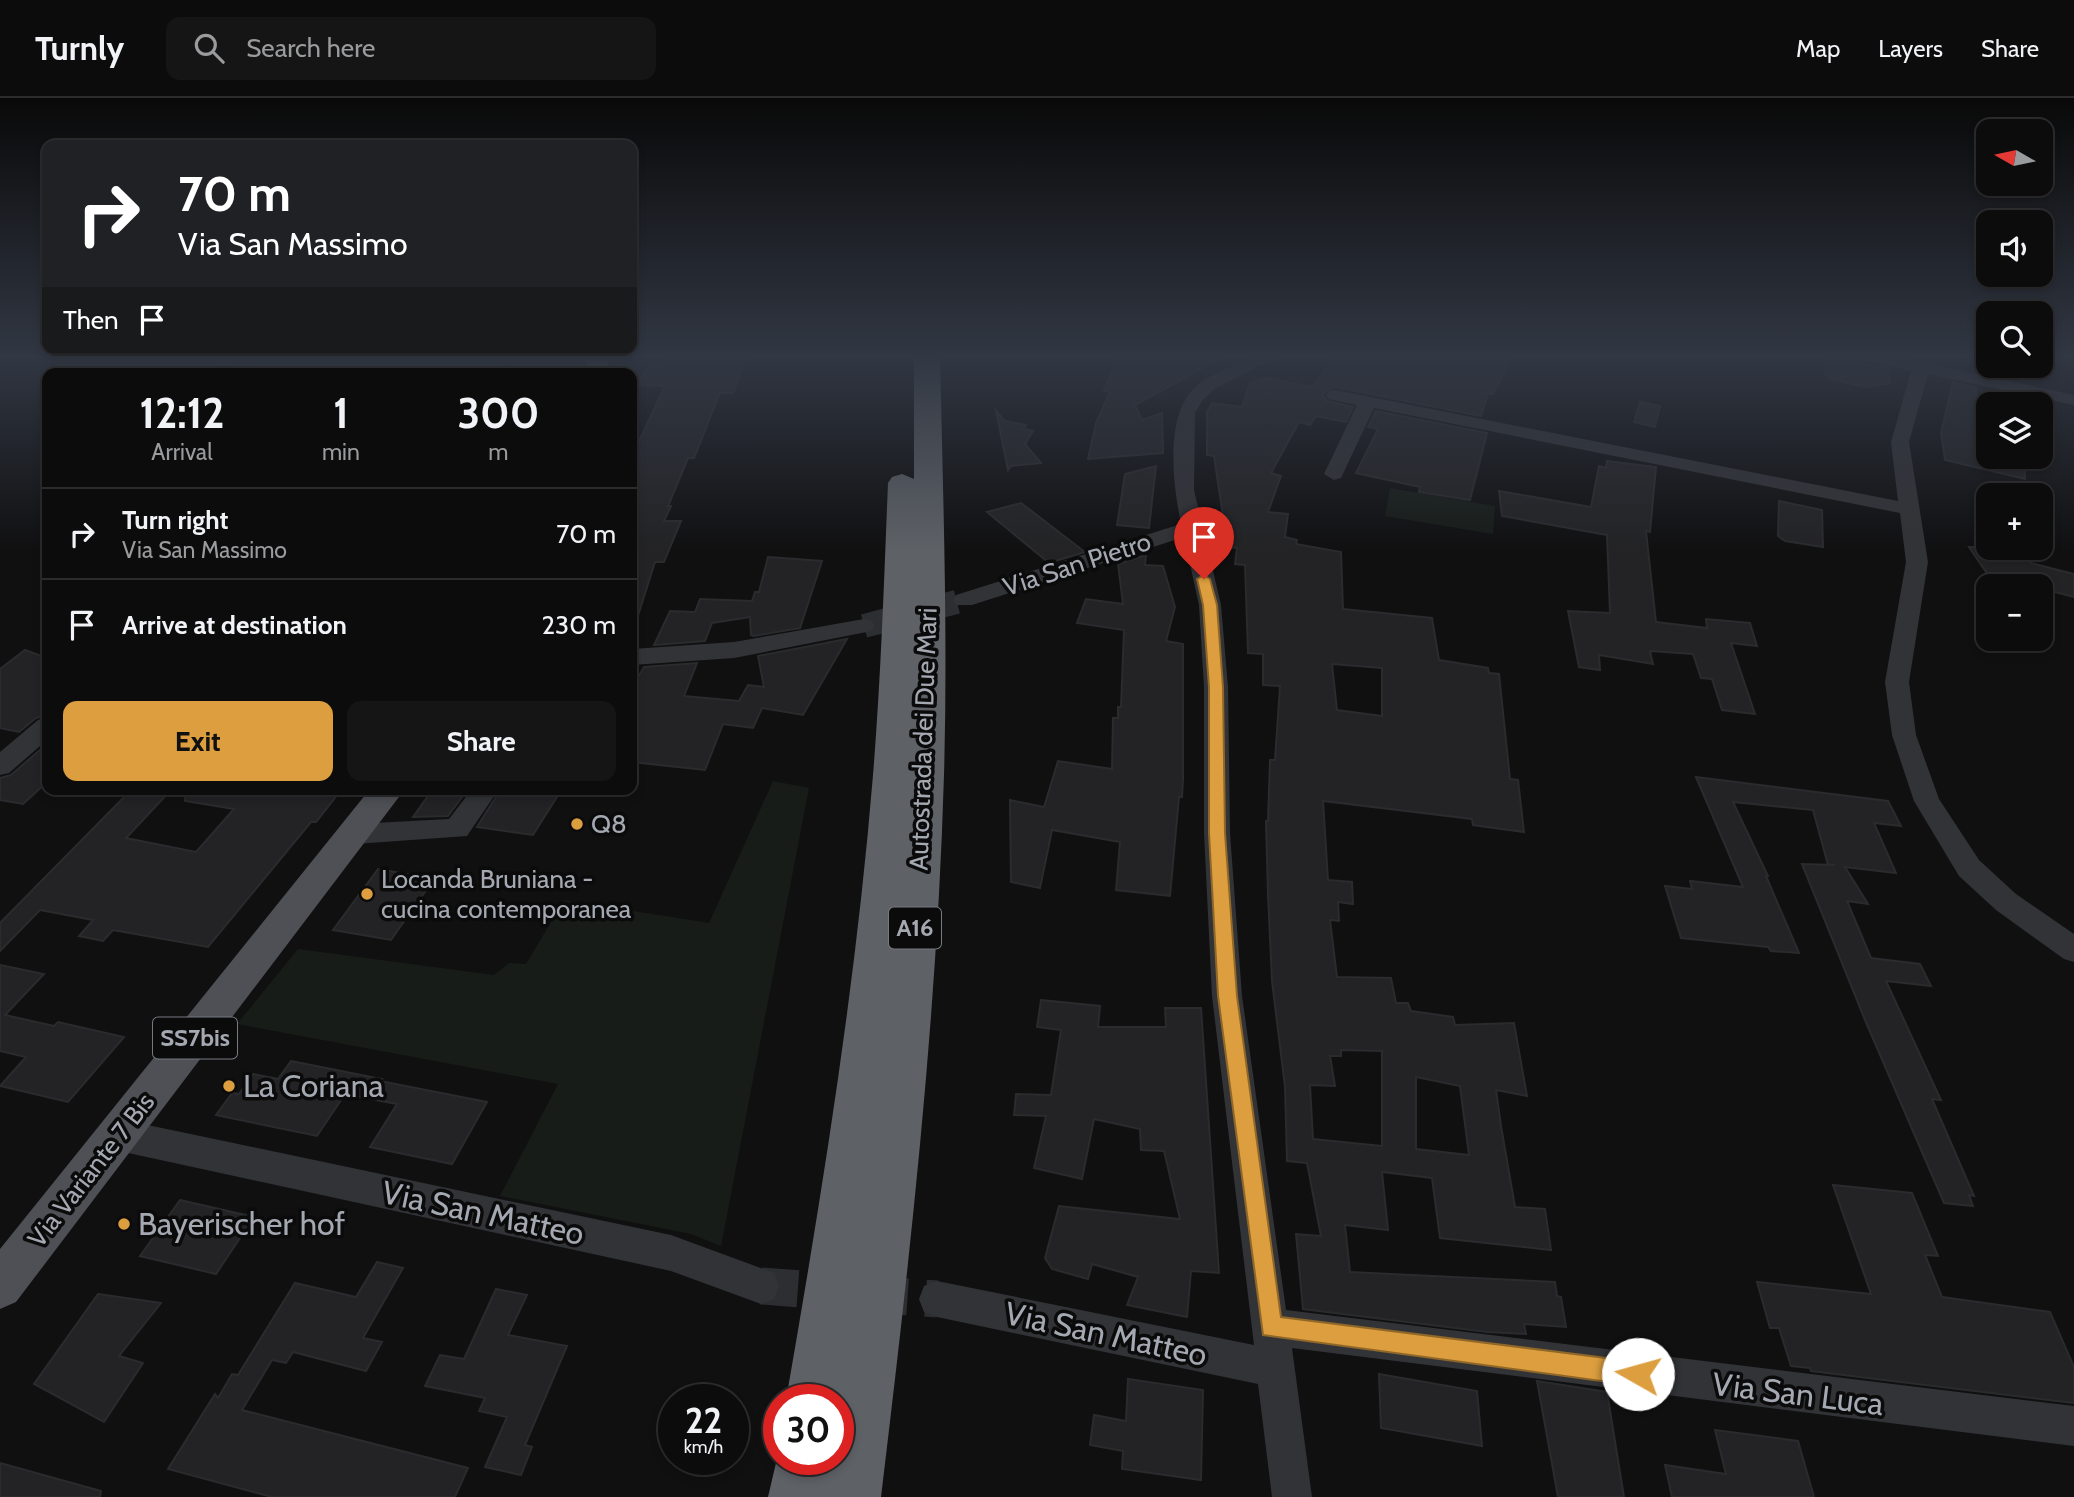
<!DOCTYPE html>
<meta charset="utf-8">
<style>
:root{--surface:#0c0c0d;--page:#151516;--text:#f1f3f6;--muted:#9a9b9d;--line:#2c2c2e;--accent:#dc9e3e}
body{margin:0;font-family:Cabin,sans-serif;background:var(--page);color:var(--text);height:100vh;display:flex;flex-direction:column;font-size:26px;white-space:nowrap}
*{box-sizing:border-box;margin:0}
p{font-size:23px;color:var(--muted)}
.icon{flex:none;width:38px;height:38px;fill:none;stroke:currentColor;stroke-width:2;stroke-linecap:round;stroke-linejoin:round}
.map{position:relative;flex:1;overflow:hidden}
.details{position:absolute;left:42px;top:270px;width:595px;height:427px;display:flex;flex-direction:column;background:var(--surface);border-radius:14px;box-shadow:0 4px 10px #0003,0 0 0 2px var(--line)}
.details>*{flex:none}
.guide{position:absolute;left:42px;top:42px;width:595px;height:214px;border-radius:14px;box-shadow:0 4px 10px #0003,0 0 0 2px var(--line);background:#202124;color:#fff;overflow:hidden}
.needle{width:46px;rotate:279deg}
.tools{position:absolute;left:1976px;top:21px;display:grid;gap:14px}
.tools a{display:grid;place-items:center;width:77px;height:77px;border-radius:14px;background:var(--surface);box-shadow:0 4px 10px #0003,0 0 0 2px var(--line);font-size:35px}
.speed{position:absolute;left:658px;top:1286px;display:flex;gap:14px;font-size:35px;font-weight:700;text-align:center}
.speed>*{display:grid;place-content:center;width:91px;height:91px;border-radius:50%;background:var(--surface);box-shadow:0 4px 10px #0003,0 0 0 2px var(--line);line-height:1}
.speed small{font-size:18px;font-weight:400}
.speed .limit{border:10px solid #d22;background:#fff;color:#111}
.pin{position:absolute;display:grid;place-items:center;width:60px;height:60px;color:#fff;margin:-72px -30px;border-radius:50% 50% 50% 0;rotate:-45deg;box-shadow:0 0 7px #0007}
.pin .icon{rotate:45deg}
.me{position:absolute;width:77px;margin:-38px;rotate:277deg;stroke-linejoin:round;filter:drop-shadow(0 0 5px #0008)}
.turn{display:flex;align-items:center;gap:24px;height:147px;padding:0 21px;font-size:32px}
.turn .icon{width:91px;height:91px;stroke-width:2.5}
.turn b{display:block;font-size:49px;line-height:60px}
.then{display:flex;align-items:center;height:66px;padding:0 21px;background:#0003;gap:14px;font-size:26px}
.eta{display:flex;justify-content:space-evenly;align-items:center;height:119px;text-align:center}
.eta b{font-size:42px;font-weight:800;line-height:49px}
.cta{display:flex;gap:14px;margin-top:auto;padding:14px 21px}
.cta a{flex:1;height:80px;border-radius:14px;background:var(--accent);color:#111;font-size:28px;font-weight:800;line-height:80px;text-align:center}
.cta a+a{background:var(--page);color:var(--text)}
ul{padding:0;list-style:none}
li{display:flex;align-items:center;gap:21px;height:91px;padding:0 21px;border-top:2px solid var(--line)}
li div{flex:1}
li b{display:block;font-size:26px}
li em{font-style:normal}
header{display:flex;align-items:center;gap:42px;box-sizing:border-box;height:98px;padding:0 35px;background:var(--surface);border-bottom:2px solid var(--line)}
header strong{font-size:33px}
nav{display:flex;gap:38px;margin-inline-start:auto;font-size:24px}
.search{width:490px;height:63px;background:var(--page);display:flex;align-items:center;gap:18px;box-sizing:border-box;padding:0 24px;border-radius:14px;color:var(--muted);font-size:26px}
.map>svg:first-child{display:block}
.green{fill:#171c18}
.building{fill:#232325;stroke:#2a2b2d;stroke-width:2;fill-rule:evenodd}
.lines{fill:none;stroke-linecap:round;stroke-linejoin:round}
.minor-tunnel-far1{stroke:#2d2e31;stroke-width:24;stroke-dasharray:24 12;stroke-linecap:butt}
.minor-tunnel{stroke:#2d2e31;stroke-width:37;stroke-dasharray:37 18;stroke-linecap:butt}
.minor{fill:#323336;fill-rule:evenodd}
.major{fill:#4e5055;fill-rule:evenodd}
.highway{fill:#5e6166;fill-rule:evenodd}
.route{fill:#dc9e3e;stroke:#8f6728;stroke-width:2}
.poi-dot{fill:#dc9e3e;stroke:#0b0b0c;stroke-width:2.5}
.labels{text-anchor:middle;stroke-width:7;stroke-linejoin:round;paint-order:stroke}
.shield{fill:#0b0b0c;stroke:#757980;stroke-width:2}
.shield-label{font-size:24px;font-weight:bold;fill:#a3a8b1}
.street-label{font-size:26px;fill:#a3a8b1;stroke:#0b0b0c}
.poi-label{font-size:26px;fill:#a3a8b1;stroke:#0b0b0c;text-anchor:start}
.near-poi-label{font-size:32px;fill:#a3a8b1;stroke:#0b0b0c;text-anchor:start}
.near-street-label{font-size:32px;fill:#a3a8b1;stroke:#0b0b0c}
</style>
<header>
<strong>Turnly</strong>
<div class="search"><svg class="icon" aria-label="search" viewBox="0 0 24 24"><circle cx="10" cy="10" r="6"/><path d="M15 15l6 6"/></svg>Search here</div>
<nav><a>Map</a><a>Layers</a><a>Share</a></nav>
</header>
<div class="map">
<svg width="2074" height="1399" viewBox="0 0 2074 1399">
<rect width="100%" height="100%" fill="#101011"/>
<path class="green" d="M1390,390L1495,408L1493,436L1385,418Z
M773,683L809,690L721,1148L691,1136L500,1098L558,986L237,926L298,851L494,877L509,865L526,866L564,802L709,825Z"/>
<path class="building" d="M674,257H748L733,295H720L694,360H688L668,408H671L664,423H681L664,464H655L636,524H632V358L665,288L636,287L649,267H667Z
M1118,257H1227L1135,307L1142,322L1162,315L1163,355L1088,361L1096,325L1110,294L1104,293Z
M1335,257H1512L1493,296L1488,295L1481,318L1336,289L1327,291L1323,297L1327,303L1353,309L1346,324L1316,318L1310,327L1299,324L1271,375L1281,378L1268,414L1288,416L1285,439L1297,442L1296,446L1341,454L1343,511L1432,520L1439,562L1488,570L1489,575L1499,576L1510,681L1518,682L1524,734L1473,727L1472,721L1323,703L1328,782L1352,784L1353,806L1338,804L1339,823L1330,822L1337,879L1391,880L1396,905H1408L1411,913L1453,919L1455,927L1514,925L1527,998L1496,992L1501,1028L1515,1109L1545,1111L1551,1152L1440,1140L1432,1080L1382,1074L1388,1132L1345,1127L1350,1174L1555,1184L1557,1198L1561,1199L1566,1229L1524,1226L1526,1236L1487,1234L1303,1211L1296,1136L1321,1138L1307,1065L1287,1063L1285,989L1272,883L1268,796L1266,723H1268L1270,662H1275L1280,588L1263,587V556L1248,555L1245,467L1235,466L1237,450L1230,449L1228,419L1223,418L1214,358L1207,357V314L1212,305L1242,309L1250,285L1265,280L1313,289ZM1332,566L1382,570V618L1337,612ZM1341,952L1382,953V1048L1313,1041L1310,987L1335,988L1330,958H1341ZM1416,979L1460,988L1469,1057L1416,1051Z
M1827,257H1851L1854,264L1888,271L1890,285L1866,289L1829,281V277L1825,276Z
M1953,284L1976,290L1978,325L1988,327V359H2024L2025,381L1945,362L1941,335Z
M1640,304L1660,308L1655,329L1634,324Z
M996,313L1005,323L1026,327L1024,331L1033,333L1025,346L1041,365L1011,368L1008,372Z
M1376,313L1487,335L1470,402L1419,394L1420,389L1356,375L1378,331L1368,329Z
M1607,363L1656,369L1650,434L1646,433L1656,524L1707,530L1706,521L1750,525L1757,548L1731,545L1755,616L1722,612L1712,581L1701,580L1693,556L1650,553L1653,566L1599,557L1600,572L1579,569L1568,513L1610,515L1607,437L1502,418L1499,393L1591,409L1599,368L1606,370Z
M1156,368L1149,430L1117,427L1125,376Z
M1779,403L1822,412L1823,449L1785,443L1778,438Z
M1021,405L1085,454L1049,465L987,414Z
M1969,449L2029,450L2031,465L2074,476V499L1988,477Z
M1146,457L1145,467L1163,468L1175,509L1166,543L1183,546V681L1182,699H1179L1170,798L1116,792L1120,744L1052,732L1040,790L1011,784L1010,702L1044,709L1058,663L1112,671L1113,620H1118V609H1121L1124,532L1077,525L1086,501L1123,506L1118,466Z
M768,459L822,463L800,530L754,538L751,537L750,519L712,525L705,543L654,547L670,513L695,514L700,501L752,503L755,494H759Z
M847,541L803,617L762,610L753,630L723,626L705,672L632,664V590L644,569L697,565L684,598L739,603L748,587L764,589L758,558Z
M25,552L47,560V617L36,620L19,634L0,630V571Z
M41,651L47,652V684L23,706L0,702V680L11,677Z
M1696,679L1888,703L1901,728L1874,725L1896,775L1845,769L1868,806L1847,803L1871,860L1920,866L1931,888L1886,883L1941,1002L1932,1001L1974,1098L1969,1097L1973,1108L1944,1105L1865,922L1802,766L1835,767H1828L1813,712L1733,704L1768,778H1766L1799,855L1771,853L1768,849L1681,840L1665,788L1692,791L1690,783L1743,789Z
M132,691H172L126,740L196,754L234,711L185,703L186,691H342L316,724H311L208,849L113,832L103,843L79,838L93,822L40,812L0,853V825Z
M433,691H468L448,718L413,719Z
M501,691H562L533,737L477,729Z
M378,771L434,781L391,842L333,832Z
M0,867L44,876L5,917L54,928L58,924L124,939L68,1004L0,988L26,959L0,953Z
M1041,902L1100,908L1098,929H1166L1165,910H1201L1219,1175L1191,1173L1187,1219L1127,1207L1138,1179L1092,1166L1088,1181L1052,1171L1045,1160L1059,1108L1180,1121L1164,1053L1141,1052L1140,1031L1094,1021L1082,1081L1034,1070L1046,1018L1014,1017L1016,996L1051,997L1061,932L1037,929Z
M291,963L382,981L380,983L487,1004L452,1066L370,1049L397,1006L345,996L317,1038L216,1017L232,995L239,996L253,976L278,981Z
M1833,1087L1912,1095L1938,1158L1925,1157L1942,1199L2050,1214L2074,1269V1305L1811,1273L1810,1270L1791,1268L1779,1230H1770L1757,1184L1871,1196Z
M180,1102L254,1119L216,1176L140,1158Z
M377,1164L403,1170L363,1240L382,1244L366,1273L293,1254L286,1265L272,1262L242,1312L468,1370L455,1399H272L168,1371L215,1296L218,1300L232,1276L238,1277L295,1185L356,1199Z
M496,1191L527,1197L508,1237L567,1248L525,1347L532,1349L521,1377L485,1369L507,1319L479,1313L485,1300L425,1288L440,1257L464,1261Z
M98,1196L161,1205L119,1258L143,1265L104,1324L34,1286Z
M1379,1276L1477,1293L1482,1348L1381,1330Z
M1128,1281L1203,1292L1201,1382L1122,1371L1123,1353L1090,1347L1094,1317L1126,1323Z
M1537,1283L1607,1294L1624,1399H1558Z
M1715,1332L1798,1343L1814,1399H1672L1665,1367L1726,1376Z
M0,1365L101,1393L100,1399H0Z"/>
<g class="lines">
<path class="minor-tunnel-far1" d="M864,528L964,502"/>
<path class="minor-tunnel" d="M761,1188L937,1201"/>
<path class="minor" d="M212,257H229L236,275H218Z
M1258,257H1281L1214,291L1202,303L1195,315L1194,392L1221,507L1228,589L1230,735L1242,898L1286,1212L2074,1308V1348L1292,1250L1312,1399H1272L1258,1286L937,1219L924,1214L919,1201L924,1188L937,1183L1254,1247L1212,898L1204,735V589L1199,507L1184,439L972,507H956L953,502L956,497L1181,426C1173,386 1162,308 1203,283C1220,272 1240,266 1258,257Z
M1853,257H1887L2074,297V307L1928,276L1909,344L1928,464L1909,584L1916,637L1939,701L1979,762L2016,796L2074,836V864L2064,861L1996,812L1959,778L1914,703L1892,637L1885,584L1906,464L1900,415L1374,310L1341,380L1334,382L1324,376L1357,307L1329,301L1326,297L1329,293L1335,292L1898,403L1891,344L1911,273L1855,261Z
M864,521L872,523L875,528L872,533L734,560L632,567V551L734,544Z
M47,619V642L9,675L0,677V654L38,622Z
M472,691H499L467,738L355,746L345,743L341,736L345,729L355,726L449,721Z
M119,1021L671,1137L774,1175L779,1188L774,1201L761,1206L671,1173L119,1053L107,1048L102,1037L107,1026Z"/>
<path class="major" d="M588,257H610L607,275H585Z
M370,691H405L16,1204L0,1211V1151Z"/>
<path class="highway" d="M914,257H940C943,397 948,537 944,677C937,919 910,1159 881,1399H768L779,1352V1362H838V1302H786C822,1095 856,886 873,677C881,580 884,482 888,385L892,379L902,376L914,381Z"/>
</g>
<linearGradient id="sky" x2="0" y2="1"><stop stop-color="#090909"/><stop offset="0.57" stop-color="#313743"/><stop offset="1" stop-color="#313743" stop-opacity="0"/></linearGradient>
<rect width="2074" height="453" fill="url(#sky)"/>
<path class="route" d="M1204,477L1210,481L1217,507L1223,589L1225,735L1237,898L1281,1219L1638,1264L1646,1268L1649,1276L1646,1284L1638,1288L1263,1237L1218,898L1209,735V589L1203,507L1197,481Z"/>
<g class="poi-dot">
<circle cx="577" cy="726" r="7"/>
<circle cx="367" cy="796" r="7"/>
<circle cx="229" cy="988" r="7"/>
<circle cx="124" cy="1126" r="7"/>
</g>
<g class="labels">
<g class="shield">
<rect x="889" y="809.5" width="52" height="41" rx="5"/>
<rect x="153" y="919.5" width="84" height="41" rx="5"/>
</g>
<g class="shield-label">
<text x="915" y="838">A16</text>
<text x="195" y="948">SS7bis</text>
</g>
<g class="street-label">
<text transform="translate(1077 466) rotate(-18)" y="9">Via San Pietro</text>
<text transform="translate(923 641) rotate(-88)" y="9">Autostrada dei Due Mari</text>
<text transform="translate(91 1072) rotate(-52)" y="9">Via Variante 7 Bis</text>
</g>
<g class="poi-label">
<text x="591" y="735">Q8</text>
<text x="381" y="790">Locanda Bruniana -<tspan x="381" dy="30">cucina contemporanea</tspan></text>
</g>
<g class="near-poi-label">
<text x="243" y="999">La Coriana</text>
<text x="138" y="1137">Bayerischer hof</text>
</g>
<g class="near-street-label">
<text transform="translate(483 1115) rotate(12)" y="11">Via San Matteo</text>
<text transform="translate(1106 1236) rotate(12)" y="11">Via San Matteo</text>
<text transform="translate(1798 1296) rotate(7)" y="11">Via San Luca</text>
</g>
</g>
</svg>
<div class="tools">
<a><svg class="needle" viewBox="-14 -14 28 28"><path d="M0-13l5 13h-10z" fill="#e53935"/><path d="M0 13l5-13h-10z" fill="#9a9b9d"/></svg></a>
<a><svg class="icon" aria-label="sound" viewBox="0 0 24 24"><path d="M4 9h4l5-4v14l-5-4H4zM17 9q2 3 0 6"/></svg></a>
<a><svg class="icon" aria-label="search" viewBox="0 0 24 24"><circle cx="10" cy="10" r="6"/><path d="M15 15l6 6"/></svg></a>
<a><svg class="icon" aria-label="layers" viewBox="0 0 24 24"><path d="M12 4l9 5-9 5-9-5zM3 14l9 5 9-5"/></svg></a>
<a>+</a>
<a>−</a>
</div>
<div class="speed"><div>22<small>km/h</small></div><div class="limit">30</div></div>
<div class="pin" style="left:1204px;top:481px;background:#d93025"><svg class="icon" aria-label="arrive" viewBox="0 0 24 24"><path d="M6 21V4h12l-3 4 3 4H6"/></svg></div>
<svg class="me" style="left:1638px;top:1276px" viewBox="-20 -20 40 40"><circle r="19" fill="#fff"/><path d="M0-13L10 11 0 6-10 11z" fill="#dc9e3e"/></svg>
<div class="guide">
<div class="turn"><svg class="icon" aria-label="right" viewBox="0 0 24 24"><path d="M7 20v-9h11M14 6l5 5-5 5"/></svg><div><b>70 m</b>Via San Massimo</div></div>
<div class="then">Then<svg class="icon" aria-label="arrive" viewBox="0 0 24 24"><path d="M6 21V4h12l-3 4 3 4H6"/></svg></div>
</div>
<section class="details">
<div class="eta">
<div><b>12:12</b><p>Arrival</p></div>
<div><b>1</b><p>min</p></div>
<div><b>300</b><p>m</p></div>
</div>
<ul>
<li><svg class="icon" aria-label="right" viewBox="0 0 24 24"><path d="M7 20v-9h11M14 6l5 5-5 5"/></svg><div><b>Turn right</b><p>Via San Massimo</p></div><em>70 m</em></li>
<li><svg class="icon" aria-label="arrive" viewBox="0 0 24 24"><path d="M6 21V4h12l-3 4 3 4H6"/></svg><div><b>Arrive at destination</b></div><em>230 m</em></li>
</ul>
<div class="cta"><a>Exit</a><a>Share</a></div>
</section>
</div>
